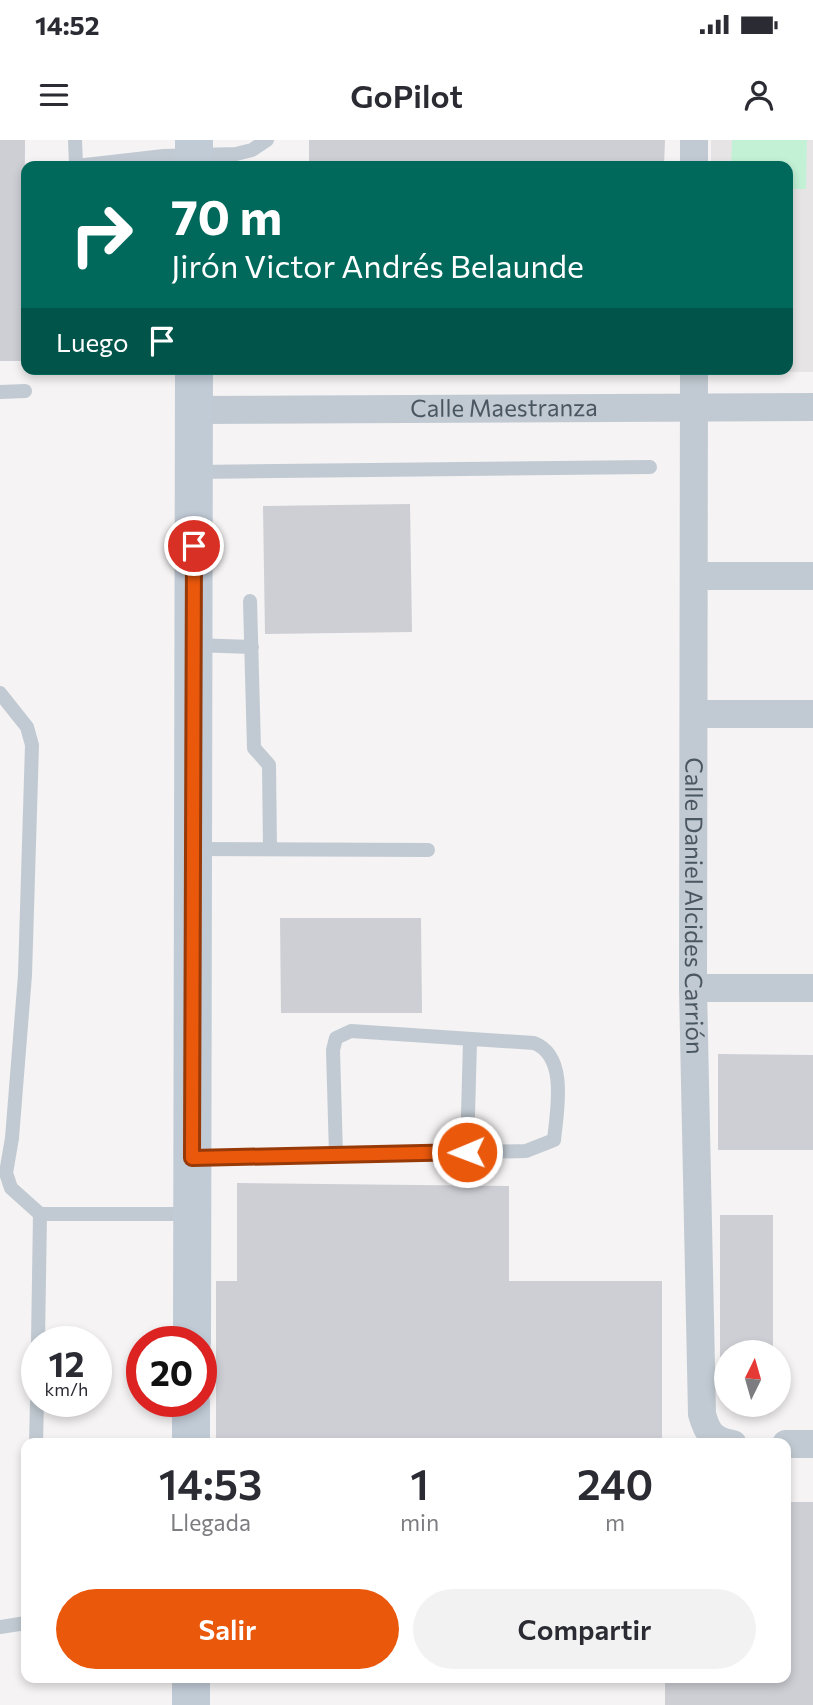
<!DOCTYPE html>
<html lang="es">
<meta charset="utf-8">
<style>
:root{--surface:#fff;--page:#f2f2f3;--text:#2b2b33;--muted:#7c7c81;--accent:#ea580c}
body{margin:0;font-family:Commissioner,sans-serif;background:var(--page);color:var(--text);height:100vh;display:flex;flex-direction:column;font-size:26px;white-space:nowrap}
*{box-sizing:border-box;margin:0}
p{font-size:23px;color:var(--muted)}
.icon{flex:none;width:38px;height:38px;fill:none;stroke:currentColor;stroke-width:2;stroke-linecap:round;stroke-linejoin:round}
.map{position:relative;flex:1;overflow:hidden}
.details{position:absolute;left:21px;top:1298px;width:770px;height:245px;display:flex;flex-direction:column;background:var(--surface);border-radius:14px;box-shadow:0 4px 10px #0003}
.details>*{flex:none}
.banner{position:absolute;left:21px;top:21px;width:772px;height:214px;border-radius:14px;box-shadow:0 4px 10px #0003;background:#00695c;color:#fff;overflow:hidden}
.needle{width:46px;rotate:5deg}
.buttons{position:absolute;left:714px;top:1200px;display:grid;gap:14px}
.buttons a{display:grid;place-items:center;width:77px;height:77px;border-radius:50%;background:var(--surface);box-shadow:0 4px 10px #0003;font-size:35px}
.speed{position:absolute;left:21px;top:1186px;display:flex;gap:14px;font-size:35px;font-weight:700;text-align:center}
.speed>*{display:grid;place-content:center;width:91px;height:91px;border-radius:50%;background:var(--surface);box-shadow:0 4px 10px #0003;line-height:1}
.speed small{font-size:18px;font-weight:400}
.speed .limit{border:10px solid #d22;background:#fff;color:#111}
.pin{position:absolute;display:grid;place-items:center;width:60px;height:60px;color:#fff;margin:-30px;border:4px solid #fff;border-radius:50%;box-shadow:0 2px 7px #0007}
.me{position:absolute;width:77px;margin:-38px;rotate:269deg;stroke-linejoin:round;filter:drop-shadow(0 0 5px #0008)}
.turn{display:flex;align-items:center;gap:24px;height:147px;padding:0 35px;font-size:32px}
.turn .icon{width:91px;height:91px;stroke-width:2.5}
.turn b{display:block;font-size:49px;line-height:60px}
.then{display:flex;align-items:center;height:66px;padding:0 35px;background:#0003;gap:14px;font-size:26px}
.eta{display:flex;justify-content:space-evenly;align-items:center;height:119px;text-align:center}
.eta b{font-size:42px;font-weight:600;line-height:49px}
.button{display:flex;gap:14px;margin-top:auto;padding:14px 35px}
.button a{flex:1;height:80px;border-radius:42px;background:var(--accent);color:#fff;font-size:28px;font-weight:600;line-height:80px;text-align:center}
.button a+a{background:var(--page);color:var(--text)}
.status{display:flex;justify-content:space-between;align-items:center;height:49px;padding:0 35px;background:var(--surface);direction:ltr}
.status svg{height:19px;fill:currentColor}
header{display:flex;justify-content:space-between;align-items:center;height:91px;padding:0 35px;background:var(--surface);font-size:32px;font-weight:600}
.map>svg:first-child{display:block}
.education{fill:#e6e4e5}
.green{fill:#c3f1d5}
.building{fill:#cdcfd5}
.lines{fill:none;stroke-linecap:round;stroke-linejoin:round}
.lane{stroke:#c1cad2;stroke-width:14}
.street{stroke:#c1cad2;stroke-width:28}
.secondary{stroke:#c1cbd6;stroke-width:38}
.route-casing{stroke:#983908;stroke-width:18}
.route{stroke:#ea580c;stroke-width:12}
.labels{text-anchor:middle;stroke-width:5;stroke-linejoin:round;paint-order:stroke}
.street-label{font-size:24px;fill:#4a5661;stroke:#fff}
</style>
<div class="status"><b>14:52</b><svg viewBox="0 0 49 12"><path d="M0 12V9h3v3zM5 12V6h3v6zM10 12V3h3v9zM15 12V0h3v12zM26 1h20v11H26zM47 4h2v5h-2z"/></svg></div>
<header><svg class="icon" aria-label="menu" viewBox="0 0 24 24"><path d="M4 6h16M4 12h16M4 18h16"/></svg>GoPilot<svg class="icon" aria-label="person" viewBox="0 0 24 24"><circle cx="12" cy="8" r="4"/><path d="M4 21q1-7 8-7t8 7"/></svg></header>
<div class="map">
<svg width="813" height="1565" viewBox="0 0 813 1565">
<rect width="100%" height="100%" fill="#f5f3f3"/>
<path class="education" d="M711,0H813V232L710,231L788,229V26H711Z"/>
<path class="green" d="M732,0H807L806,49H788V26H731Z"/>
<path class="building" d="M0,0H25L24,221H0Z
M309,0H665L664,26H309Z
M410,364L412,492L265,494L263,366Z
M280,778H421L422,873H281Z
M718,914L813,915V1010H718Z
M237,1043L509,1046V1141H662V1298H216V1141H237Z
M720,1075H773V1213H726V1245H720Z
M786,1362H813V1565H665V1538H786Z"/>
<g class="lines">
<path class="lane" d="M75,0L76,25
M76,26L164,16L236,14L252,10L267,0
M0,252L25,251
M196,332L650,327
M250,461L254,608L269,625L270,709
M194,505L252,507
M0,553L27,587L32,605L25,835L12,998L6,1033L11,1048L40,1074
M194,709L428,710
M467,1012L470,901
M193,1018L526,1011L554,1000C557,970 568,916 534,903L351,891L336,898L333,910L336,1015
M38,1202L40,1074H191
M36,1304L37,1262
M0,1487L26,1483"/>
<g class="street">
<path d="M694,0V26"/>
<path id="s1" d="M694,229L693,848L702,1274C707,1293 713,1301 733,1304"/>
<path id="s2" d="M194,270L813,267"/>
<path d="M695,436H813"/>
<path d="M694,574H813"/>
<path d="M693,848H813"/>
<path d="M786,1304H813"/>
</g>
<path class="secondary" d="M194,0V26
M192,1202L194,229
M191,1304V1262
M191,1538V1565"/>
</g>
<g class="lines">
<g class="route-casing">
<path id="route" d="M194,406L192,1018L467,1012"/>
</g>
<use href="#route" class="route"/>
</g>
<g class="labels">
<g class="street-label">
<text dy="8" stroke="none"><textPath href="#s2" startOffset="310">Calle Maestranza</textPath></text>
<text dy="8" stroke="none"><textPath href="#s1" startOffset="537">Calle Daniel Alcides Carrión</textPath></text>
</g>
</g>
</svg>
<div class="buttons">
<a><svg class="needle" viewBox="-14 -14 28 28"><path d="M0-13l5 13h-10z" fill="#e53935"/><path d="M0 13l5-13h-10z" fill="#7c7c81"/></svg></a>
</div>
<div class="speed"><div>12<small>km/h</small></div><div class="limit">20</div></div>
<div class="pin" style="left:194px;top:406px;background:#d93025"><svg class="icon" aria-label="arrive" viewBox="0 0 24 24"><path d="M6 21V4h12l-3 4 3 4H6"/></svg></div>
<svg class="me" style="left:467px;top:1012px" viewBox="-20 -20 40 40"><circle r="17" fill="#ea580c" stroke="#fff" stroke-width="3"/><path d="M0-11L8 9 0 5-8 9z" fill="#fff"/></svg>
<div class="banner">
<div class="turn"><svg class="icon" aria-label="right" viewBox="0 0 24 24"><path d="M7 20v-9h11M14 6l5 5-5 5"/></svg><div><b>70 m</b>Jirón Victor Andrés Belaunde</div></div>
<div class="then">Luego<svg class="icon" aria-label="arrive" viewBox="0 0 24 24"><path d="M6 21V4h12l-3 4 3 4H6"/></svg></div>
</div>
<section class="details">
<div class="eta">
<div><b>14:53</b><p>Llegada</p></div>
<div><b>1</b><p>min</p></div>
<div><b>240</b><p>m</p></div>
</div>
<div class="button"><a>Salir</a><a>Compartir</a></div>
</section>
</div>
